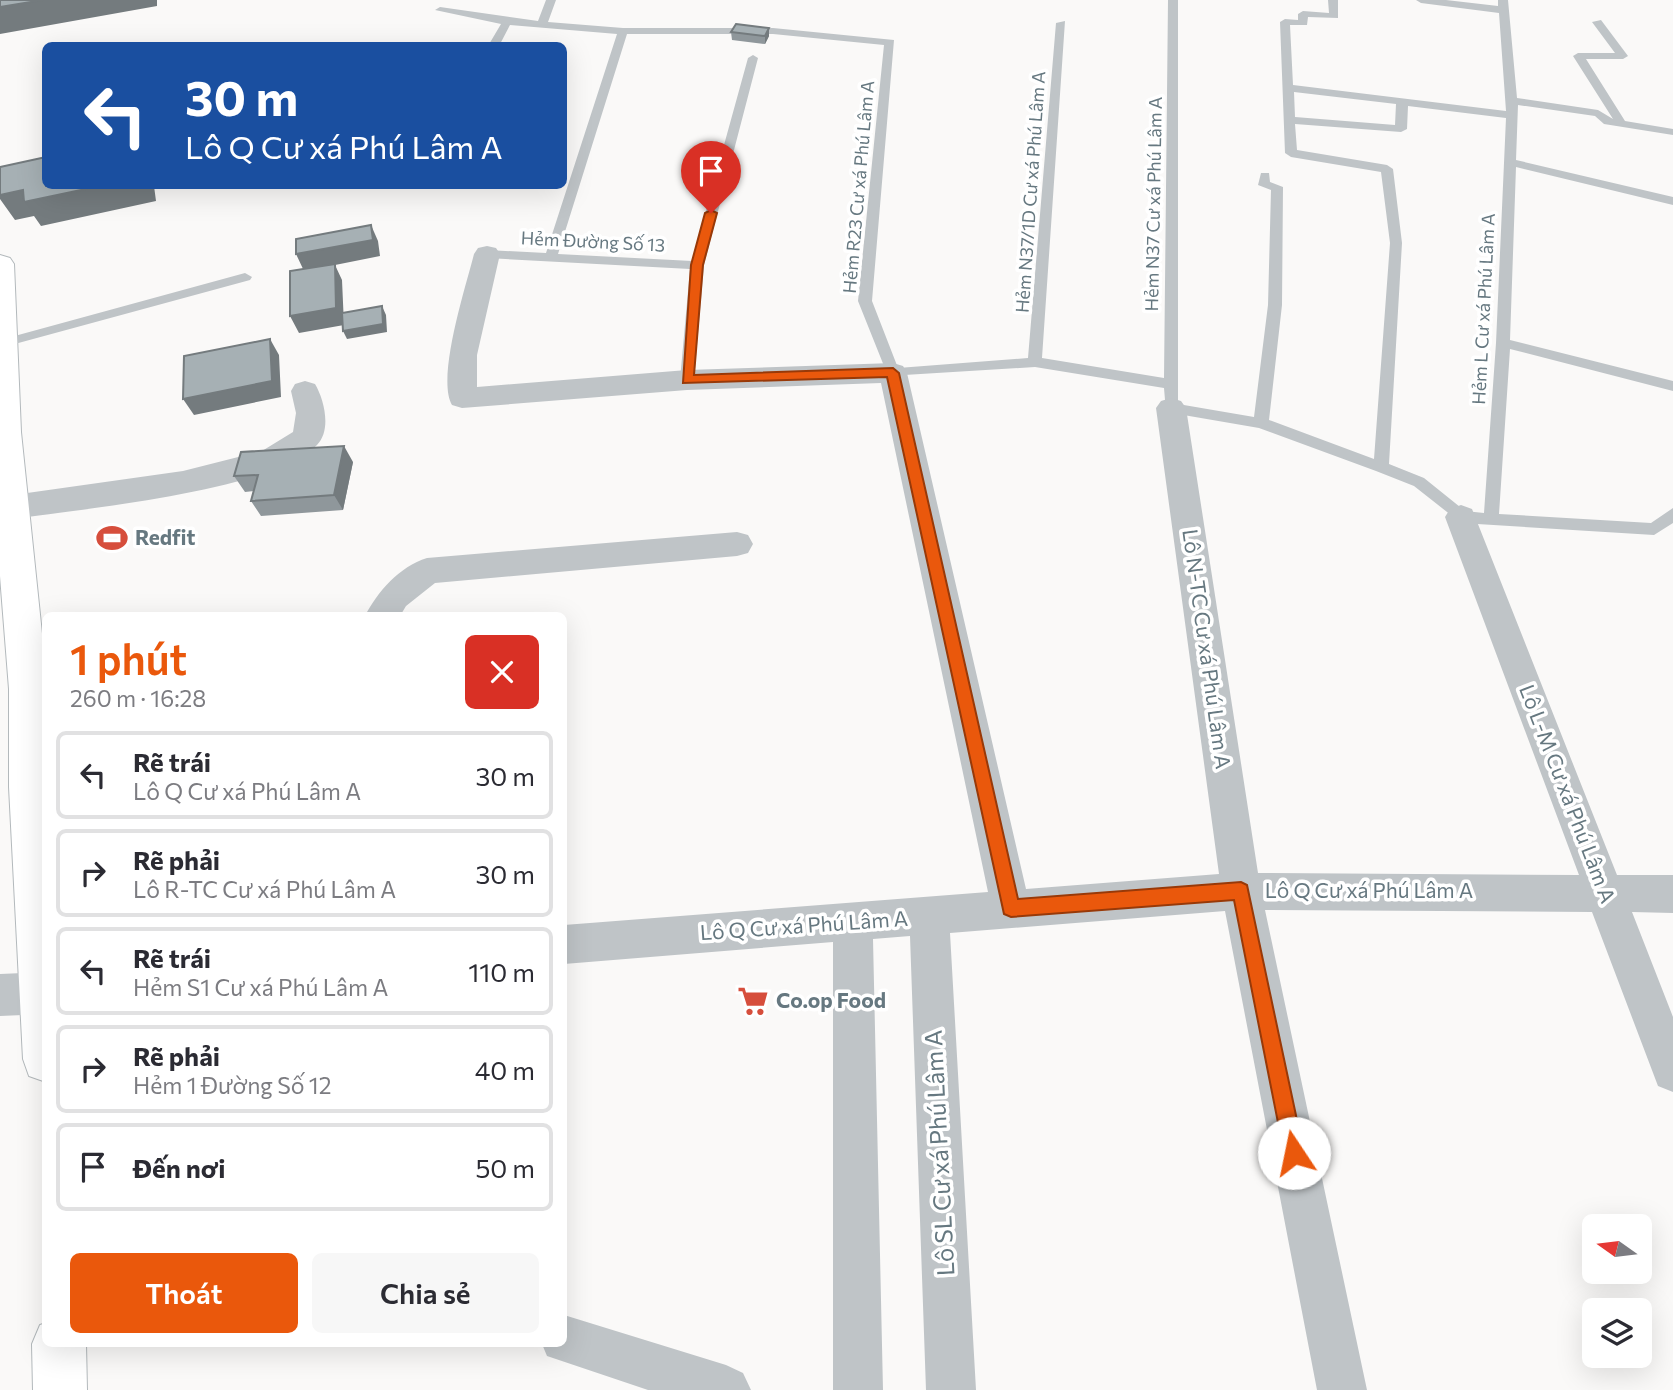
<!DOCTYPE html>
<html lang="vi">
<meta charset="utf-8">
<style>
:root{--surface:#fff;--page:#f7f7f7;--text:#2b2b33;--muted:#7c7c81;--line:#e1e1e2;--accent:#ea580c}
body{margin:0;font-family:Commissioner,sans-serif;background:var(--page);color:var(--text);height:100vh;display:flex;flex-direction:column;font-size:26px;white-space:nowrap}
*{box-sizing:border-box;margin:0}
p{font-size:23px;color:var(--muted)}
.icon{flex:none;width:38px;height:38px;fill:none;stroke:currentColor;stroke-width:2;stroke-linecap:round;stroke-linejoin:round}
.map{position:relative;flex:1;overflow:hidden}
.drawer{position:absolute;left:42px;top:612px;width:525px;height:735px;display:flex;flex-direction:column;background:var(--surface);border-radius:10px;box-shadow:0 7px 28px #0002}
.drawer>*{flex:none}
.hud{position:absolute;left:42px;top:42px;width:525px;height:147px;border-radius:10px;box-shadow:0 7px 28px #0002;background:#1a4fa0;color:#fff;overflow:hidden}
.needle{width:46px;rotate:284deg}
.fabs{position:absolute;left:1582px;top:1214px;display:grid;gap:14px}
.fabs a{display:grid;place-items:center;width:70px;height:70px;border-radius:10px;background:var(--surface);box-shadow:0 7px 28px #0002;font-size:35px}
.pin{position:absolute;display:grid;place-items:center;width:60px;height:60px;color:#fff;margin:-72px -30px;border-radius:50% 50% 50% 0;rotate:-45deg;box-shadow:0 0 7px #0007}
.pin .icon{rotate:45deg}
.me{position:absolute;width:77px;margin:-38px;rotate:349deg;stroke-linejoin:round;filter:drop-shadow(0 0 5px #0008)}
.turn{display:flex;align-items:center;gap:24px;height:147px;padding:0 28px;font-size:32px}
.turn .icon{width:91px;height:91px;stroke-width:2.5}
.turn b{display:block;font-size:49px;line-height:60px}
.round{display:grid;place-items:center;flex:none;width:74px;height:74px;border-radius:10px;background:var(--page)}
.overview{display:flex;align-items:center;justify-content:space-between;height:119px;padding:0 28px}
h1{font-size:42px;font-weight:600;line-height:52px;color:var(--accent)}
.button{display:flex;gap:14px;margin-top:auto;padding:14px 28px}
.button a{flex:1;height:80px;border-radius:10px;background:var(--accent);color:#fff;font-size:28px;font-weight:600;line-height:80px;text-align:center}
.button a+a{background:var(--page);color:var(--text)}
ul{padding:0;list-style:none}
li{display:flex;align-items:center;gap:21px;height:88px;margin:0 14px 10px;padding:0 14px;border:4px solid var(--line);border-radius:10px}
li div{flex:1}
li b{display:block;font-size:26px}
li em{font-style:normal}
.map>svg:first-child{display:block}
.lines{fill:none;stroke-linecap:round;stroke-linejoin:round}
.primary-casing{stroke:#b3b9bc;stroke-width:2}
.lane{fill:#bfc4c7;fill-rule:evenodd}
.street{fill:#bfc4c7;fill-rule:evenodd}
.primary{fill:#fff;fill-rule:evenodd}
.wall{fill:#8f979b}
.shaded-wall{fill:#747b7e}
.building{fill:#a6b0b4;stroke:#747b7e;stroke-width:2}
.route{fill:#ea580c;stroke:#983908;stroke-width:2}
.labels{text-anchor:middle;stroke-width:7;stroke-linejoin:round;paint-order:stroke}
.far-street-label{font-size:18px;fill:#667880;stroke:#fff}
.poi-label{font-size:21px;font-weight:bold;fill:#667880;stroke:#fff;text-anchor:start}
.street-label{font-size:21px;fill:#667880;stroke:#fff}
.near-street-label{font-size:24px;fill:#667880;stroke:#fff}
</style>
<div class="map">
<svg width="1673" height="1390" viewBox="0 0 1673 1390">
<rect width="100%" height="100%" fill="#faf9f8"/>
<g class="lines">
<g class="primary-casing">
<path id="primary" d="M0,255L10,258L14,264L21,432L46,672V1082L29,1076L23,1059L9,787V689L0,576Z
M46,1323V1344H86L87,1390H33L32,1344L40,1325Z"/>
</g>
<path class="lane" d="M546,0H556L548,22L623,28H773L894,40L872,301L898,368L1028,358L1056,23L1065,21L1042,358L1164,378L1168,0H1178V404L1254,417L1268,305L1271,190L1258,185L1261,173H1269L1270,182L1283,187L1282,305L1269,420L1374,459L1390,243L1381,172L1291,157L1285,153L1280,22L1285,19L1298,20V14L1303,11L1329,13L1328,0H1338V18L1308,17L1307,25H1290L1293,85L1506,111L1499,13L1421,3L1416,0H1446L1498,6V0H1508L1517,98L1598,110L1613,119L1573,56L1578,53H1615L1592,22L1601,20L1628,56L1623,59H1586L1625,121L1673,129V135L1604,124L1595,116L1518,105L1516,160L1673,197V205L1516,167L1510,340L1673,381V391L1510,349L1499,514L1651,523L1673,508V523L1654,535L1461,523L1414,486L1376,471L1259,428L1166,412L1164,388L1035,367L888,376L858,301L884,45L773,34H627L558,254L692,261L748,58L753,55L758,58L704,265L694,380L687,385L682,383L680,380L690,269L487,258L481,254L487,250L546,253L617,34L510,25L499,46H488L501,24L435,10L440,7L538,21ZM1294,92L1396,104L1395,125L1295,117ZM1408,106L1506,118L1496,343L1484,513L1465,511L1424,478L1389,464L1402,243L1393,169L1387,165L1297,150L1295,124L1401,132L1407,129Z
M245,273L252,277L250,280L0,348V340Z"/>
<path class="street" d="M487,246L496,248L500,254L477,355V387L687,370L893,363L903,366L907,373L1026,889L1219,874L1156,408L1161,401L1171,398L1181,401L1186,408L1258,873L1579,875L1445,517L1450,509L1461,505L1472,509L1617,875H1673V913L1632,912L1673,1017V1092L1658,1086L1592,912L1265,910L1367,1390H1317L1225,911L950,933L976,1390H926L910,936L873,939L883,1390H833V942L564,964V925L988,892L881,383L687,390L462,408L452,405C436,378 466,286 474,254L478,248Z
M305,381L315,384C324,399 332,430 317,445C273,491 81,509 13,519L0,512L2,499L13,495L183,471L262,451L293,432L296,413L291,391L295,384Z
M737,532L748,535L753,544L748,553L737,556L435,583L406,606L400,616H365C378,591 399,567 427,558Z
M46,972V1014L0,1016V974Z
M564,1315L726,1365L743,1373L751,1390H648L547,1356L542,1344H564Z"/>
<use href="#primary" class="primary"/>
</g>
<path class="wall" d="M769,28V36L765,44L732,40L731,32Z
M353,462L343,510L261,516L251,501L254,491L245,492L234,476Z"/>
<path class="shaded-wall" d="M43,0H157V6L0,34V7Z
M769,28V36L765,44V36Z
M100,186H154L156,201L41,226L34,216L15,220L0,199V195L23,190Z
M371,225L378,241L380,256L335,265L342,280L344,325L299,333L290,316L304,271L296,254Z
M382,306L386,315L387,332L347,339L343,331Z
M270,339L279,355L281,397L194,415L183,399Z
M344,446L353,462L343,510L334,495Z"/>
<path class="building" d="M0,0H43L0,7Z
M736,24L769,28L765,36L731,32Z
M46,157V186H100L24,202L23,190L0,195V167Z
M371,225L373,240L296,254V239Z
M335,264L336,308L290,316V271Z
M382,306L383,324L343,331L342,313Z
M270,339L272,381L183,399L184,356Z
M344,446L334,495L251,501L258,475L234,476L241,452Z"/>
<path class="route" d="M711,210L717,213L703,265L694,375L893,368L899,373L1018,899L1241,882L1247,885L1304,1153L1301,1161L1294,1164L1287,1161L1284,1153L1234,900L1011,917L1004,914L887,377L683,383L691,265L705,213Z"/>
<defs>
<g id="stadium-bare" transform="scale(2.415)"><path d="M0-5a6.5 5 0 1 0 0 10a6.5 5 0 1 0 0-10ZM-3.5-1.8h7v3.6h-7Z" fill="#d64e3c" stroke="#fff" stroke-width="2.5" paint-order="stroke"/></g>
<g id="supermarket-bare" transform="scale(2.415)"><path d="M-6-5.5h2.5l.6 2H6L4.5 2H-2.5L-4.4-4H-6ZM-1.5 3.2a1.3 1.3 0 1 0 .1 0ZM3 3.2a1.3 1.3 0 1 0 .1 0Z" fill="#d64e3c" stroke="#fff" stroke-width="2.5" paint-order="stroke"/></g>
</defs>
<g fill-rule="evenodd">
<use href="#stadium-bare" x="112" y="538"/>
<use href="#supermarket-bare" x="753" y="1001"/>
</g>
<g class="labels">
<g class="far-street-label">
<text transform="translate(859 187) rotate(-85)" y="6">Hẻm R23 Cư xá Phú Lâm A</text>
<text transform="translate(1031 192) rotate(-86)" y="6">Hẻm N37/1D Cư xá Phú Lâm A</text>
<text transform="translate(1154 204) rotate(-89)" y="6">Hẻm N37 Cư xá Phú Lâm A</text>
<text transform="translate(593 242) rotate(3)" y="6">Hẻm Đường Số 13</text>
<text transform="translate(1484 309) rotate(-87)" y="6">Hẻm L Cư xá Phú Lâm A</text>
</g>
<g class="poi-label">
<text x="135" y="545">Redfit</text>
<text x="776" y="1008">Co.op Food</text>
</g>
<g class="street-label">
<text transform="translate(1206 649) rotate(82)" y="7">Lô N-TC Cư xá Phú Lâm A</text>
<text transform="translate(1567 794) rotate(69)" y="7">Lô L-M Cư xá Phú Lâm A</text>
<text x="1369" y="898">Lô Q Cư xá Phú Lâm A</text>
<text transform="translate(804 926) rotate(-4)" y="7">Lô Q Cư xá Phú Lâm A</text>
</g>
<g class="near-street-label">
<text transform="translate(940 1153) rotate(-93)" y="8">Lô SL Cư xá Phú Lâm A</text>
</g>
</g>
</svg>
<div class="fabs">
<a><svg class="needle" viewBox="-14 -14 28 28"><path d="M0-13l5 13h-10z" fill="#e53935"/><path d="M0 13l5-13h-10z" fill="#7c7c81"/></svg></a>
<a><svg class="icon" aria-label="layers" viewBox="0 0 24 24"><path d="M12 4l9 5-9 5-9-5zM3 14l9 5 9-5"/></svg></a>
</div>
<div class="pin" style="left:711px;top:213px;background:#d93025"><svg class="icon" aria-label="arrive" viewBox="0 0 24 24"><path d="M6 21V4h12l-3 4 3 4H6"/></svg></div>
<svg class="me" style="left:1294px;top:1153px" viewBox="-20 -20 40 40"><circle r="19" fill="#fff"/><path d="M0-13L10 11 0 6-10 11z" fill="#ea580c"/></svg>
<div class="hud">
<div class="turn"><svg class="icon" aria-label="left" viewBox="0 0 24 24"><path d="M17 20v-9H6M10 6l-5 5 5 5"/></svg><div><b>30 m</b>Lô Q Cư xá Phú Lâm A</div></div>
</div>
<section class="drawer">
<div class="overview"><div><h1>1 phút</h1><p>260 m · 16:28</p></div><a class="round" style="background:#d93025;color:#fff"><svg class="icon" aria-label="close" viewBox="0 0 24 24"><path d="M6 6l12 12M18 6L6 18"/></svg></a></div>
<ul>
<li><svg class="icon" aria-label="left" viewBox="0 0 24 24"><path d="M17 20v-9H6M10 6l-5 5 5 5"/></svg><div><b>Rẽ trái</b><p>Lô Q Cư xá Phú Lâm A</p></div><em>30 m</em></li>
<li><svg class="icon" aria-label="right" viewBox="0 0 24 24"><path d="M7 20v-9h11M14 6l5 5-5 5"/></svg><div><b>Rẽ phải</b><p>Lô R-TC Cư xá Phú Lâm A</p></div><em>30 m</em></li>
<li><svg class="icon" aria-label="left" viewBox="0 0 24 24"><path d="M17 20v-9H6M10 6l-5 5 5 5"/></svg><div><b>Rẽ trái</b><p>Hẻm S1 Cư xá Phú Lâm A</p></div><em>110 m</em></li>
<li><svg class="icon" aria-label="right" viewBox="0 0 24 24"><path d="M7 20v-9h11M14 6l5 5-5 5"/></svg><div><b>Rẽ phải</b><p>Hẻm 1 Đường Số 12</p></div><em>40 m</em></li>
<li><svg class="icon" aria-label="arrive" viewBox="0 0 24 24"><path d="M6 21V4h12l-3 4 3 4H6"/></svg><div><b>Đến nơi</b></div><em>50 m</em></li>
</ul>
<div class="button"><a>Thoát</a><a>Chia sẻ</a></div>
</section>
</div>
